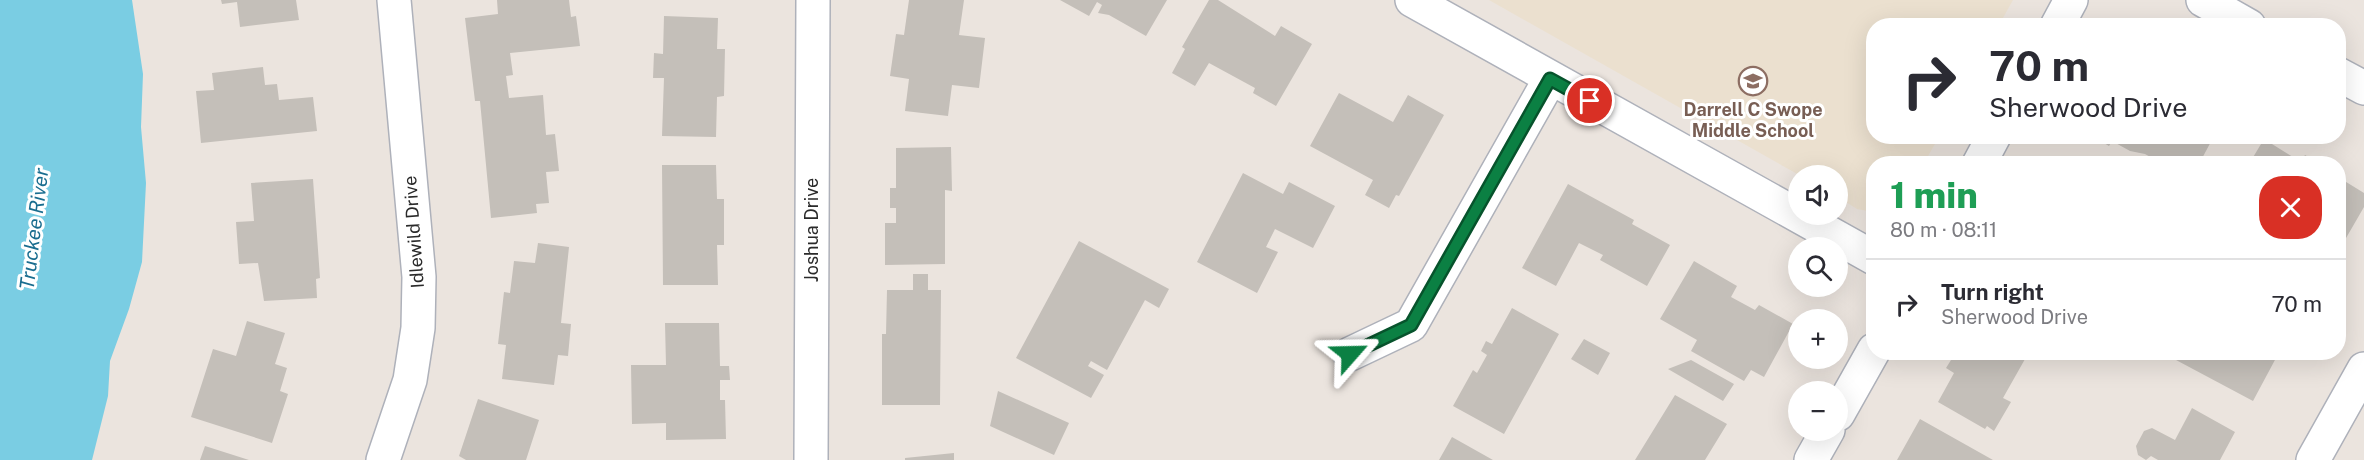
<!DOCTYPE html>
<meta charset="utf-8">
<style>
:root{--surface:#fff;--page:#f7f7f7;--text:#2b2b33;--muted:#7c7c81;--line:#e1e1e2}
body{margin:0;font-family:"Public Sans",sans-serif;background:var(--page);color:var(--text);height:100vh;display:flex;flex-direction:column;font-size:22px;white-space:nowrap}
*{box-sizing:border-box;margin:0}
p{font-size:20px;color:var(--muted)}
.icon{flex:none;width:33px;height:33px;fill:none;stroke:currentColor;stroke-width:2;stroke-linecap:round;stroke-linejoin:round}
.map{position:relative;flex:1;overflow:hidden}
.side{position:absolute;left:1866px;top:156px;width:480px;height:204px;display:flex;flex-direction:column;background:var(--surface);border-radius:24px;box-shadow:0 6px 24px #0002}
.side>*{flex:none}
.top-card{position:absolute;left:1866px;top:18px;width:480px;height:126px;border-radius:24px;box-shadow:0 6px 24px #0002;background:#fff;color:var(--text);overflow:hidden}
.controls{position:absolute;left:1788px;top:165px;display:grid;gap:12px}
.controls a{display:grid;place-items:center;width:60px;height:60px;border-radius:50%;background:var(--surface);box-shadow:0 6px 24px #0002;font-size:30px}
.pin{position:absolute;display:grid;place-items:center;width:51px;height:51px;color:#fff;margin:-26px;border:3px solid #fff;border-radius:50%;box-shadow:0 2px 6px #0007}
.me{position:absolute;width:66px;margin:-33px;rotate:65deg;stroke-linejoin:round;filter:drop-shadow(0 0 4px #0008)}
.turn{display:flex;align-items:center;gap:21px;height:126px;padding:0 24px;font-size:27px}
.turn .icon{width:78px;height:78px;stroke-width:2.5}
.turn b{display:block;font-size:42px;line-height:51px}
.round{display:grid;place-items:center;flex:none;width:63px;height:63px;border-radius:24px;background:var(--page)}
.headline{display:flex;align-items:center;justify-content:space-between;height:102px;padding:0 24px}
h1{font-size:36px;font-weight:800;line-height:45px;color:#1e9e55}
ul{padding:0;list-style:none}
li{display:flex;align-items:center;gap:18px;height:90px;padding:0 24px;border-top:2px solid var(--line)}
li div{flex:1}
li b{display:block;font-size:22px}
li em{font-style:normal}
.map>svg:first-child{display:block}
.education{fill:#ebe0cf}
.water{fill:#7acde3}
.building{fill:#c4bfb9}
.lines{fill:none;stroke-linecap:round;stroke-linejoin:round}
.minor-casing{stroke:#aeb1ba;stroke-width:36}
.minor{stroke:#fff;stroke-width:33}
.route-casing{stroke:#07532c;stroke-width:15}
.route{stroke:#0b8043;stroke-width:10}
.labels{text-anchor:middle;stroke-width:6;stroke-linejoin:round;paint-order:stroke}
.education-label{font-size:18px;font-weight:bold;fill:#785e54;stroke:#fff}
.street-label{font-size:18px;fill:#2a2a2a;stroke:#fff}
.water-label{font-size:20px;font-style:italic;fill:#1a6d8f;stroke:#fff}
</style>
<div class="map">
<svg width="2364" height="460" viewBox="0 0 2364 460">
<rect width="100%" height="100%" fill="#ebe4de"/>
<path class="education" d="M1489,0H2013L1999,25L1874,26V136L1939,137L1924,163L1874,164L1873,212L1857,209L1838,197V176L1799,175Z"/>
<path class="water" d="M0,0H132L143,74L141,127L146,183L142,262L129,309L110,361L108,396L92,460H0Z"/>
<path class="building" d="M221,0H296L299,20L240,27L237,2L222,4Z
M497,0H569L571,17L576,16L580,46L510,53L513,75L506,76L509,98L543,95L546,135L555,134L559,171L546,172L549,203L536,204L537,213L491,218L480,101H475L465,18L498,14Z
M909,0H964L959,35L985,38L979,88L952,85L948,116L905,111L909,79L890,76L896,34L904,35Z
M1060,0H1167L1146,36L1109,15L1098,13L1102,5L1097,2L1089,16Z
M1209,0H1218L1275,36L1281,26L1312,44L1276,106L1253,93L1255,88L1209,63L1195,86L1172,73L1185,49L1182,47Z
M664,16L718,18L717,49H725L724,96L717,97L716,137L662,136L664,78H653L654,53L663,54Z
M263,67L265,85L277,84L279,100L313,97L317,131L201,143L196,91L214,90L212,73Z
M1339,93L1393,122L1408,95L1444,115L1399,196L1396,195L1389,208L1365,195L1373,180L1310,146Z
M2092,136H2214L2199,164H2187L2174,156L2170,164H2163L2145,154L2130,151L2112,141L2109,146Z
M2264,139L2301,162L2305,155L2320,164H2249Z
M951,147L952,191L945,190V264L885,265V223H896V208H890V188H896V148Z
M662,165H716L717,199H724V245H717L718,285H663Z
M1243,173L1283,194L1289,182L1335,206L1313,248L1275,229L1266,247L1278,252L1257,293L1197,262Z
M2338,177L2364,193V207L2342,245L2338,243Z
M313,179L320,278L316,279L317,298L264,301L258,263L239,264L236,222L254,221L251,183Z
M1568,184L1634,220L1632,224L1670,245L1647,286L1600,260L1603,255L1579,243L1556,286L1522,268Z
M1079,241L1169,289L1159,308L1145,300L1107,370L1091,361L1088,366L1104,375L1091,398L1016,358Z
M538,243L569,247L561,323L571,324L568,356L558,355L554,385L502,379L506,345L498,344L504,292L510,293L514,261L535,263Z
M1694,261L1737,286L1731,297L1755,310L1759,305L1793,324L1764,377L1751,370L1744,381L1691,351L1697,340L1660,319Z
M913,274H928V290H941L940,405H882V334H886L887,290H913Z
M1512,308L1559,334L1504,434L1453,406L1473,370L1477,373L1487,355L1481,351L1486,341L1492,344Z
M247,321L285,333L275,364L287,368L280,391L288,394L272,443L191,417L213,349L236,356Z
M665,323H719L720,366H729L730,380H720V400H725L726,439L666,440V423L632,424L631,365H666Z
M1584,339L1610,353L1598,375L1571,359Z
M1956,352H2029L2003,398L2011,402L1994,431L1987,426L1985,429L1938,402L1954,373L1946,368Z
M2161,352H2265L2276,358L2253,401Z
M1691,360L1734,384L1723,401L1668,369Z
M998,391L1069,423L1054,455L990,426Z
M1675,395L1727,424L1705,460H1635Z
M478,399L539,420L526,460H466L459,456Z
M2192,408L2235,432L2220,460H2158L2151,456L2146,460L2138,455L2136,446L2144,431L2152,428L2175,440Z
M1920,419L1993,460H1897Z
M1452,437L1493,460H1439Z
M205,446L249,460H200Z
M954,453V460H905V458Z"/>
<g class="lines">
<g class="minor-casing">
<path id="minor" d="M1412,0L1874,258
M2203,0L2249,26
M2057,26L2071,0
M2338,74L2364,88
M1979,164L1994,136
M1350,354L1411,325L1550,79
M1838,414L1874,350
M383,460L410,380L418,328L419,277L394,0
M811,460L813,0
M1811,460L1828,430
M2313,460L2364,369"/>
</g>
<use href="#minor" class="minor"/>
</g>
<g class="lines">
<g class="route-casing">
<path id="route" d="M1350,354L1411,325L1550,79L1590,101"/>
</g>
<use href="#route" class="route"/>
</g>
<defs>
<g id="school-ring" transform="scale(1.5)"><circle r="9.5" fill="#fff" stroke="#8d6e63" stroke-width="1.5"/><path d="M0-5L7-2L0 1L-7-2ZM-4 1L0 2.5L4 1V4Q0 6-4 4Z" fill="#8d6e63"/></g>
</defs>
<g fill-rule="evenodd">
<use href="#school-ring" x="1753" y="81"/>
</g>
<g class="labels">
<g class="education-label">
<text x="1753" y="116">Darrell C Swope<tspan x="1753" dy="21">Middle School</tspan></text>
</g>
<g class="street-label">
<text transform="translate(812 230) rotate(-90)" y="6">Joshua Drive</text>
<text transform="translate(414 232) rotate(-94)" y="6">Idlewild Drive</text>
</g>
<g class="water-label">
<text transform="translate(34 229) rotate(-83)" y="7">Truckee River</text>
</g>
</g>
</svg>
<div class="controls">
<a><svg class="icon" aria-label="sound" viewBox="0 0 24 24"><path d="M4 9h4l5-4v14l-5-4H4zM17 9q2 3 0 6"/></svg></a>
<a><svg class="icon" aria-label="search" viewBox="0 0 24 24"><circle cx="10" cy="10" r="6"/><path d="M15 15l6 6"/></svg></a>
<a>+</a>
<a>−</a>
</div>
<div class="pin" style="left:1590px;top:101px;background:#d93025"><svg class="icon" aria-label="arrive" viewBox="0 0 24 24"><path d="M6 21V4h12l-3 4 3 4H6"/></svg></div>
<svg class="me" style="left:1350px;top:354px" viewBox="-20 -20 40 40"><path d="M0-17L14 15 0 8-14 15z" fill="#0b8043" stroke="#fff" stroke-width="4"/></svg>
<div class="top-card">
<div class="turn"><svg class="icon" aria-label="right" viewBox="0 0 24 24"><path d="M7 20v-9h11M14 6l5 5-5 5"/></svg><div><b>70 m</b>Sherwood Drive</div></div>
</div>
<section class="side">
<div class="headline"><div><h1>1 min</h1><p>80 m · 08:11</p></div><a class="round" style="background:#d93025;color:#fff"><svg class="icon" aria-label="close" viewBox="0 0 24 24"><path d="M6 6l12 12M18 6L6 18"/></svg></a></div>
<ul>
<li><svg class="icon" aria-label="right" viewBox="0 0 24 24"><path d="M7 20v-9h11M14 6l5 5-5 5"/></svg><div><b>Turn right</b><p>Sherwood Drive</p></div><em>70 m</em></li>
</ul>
</section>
</div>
